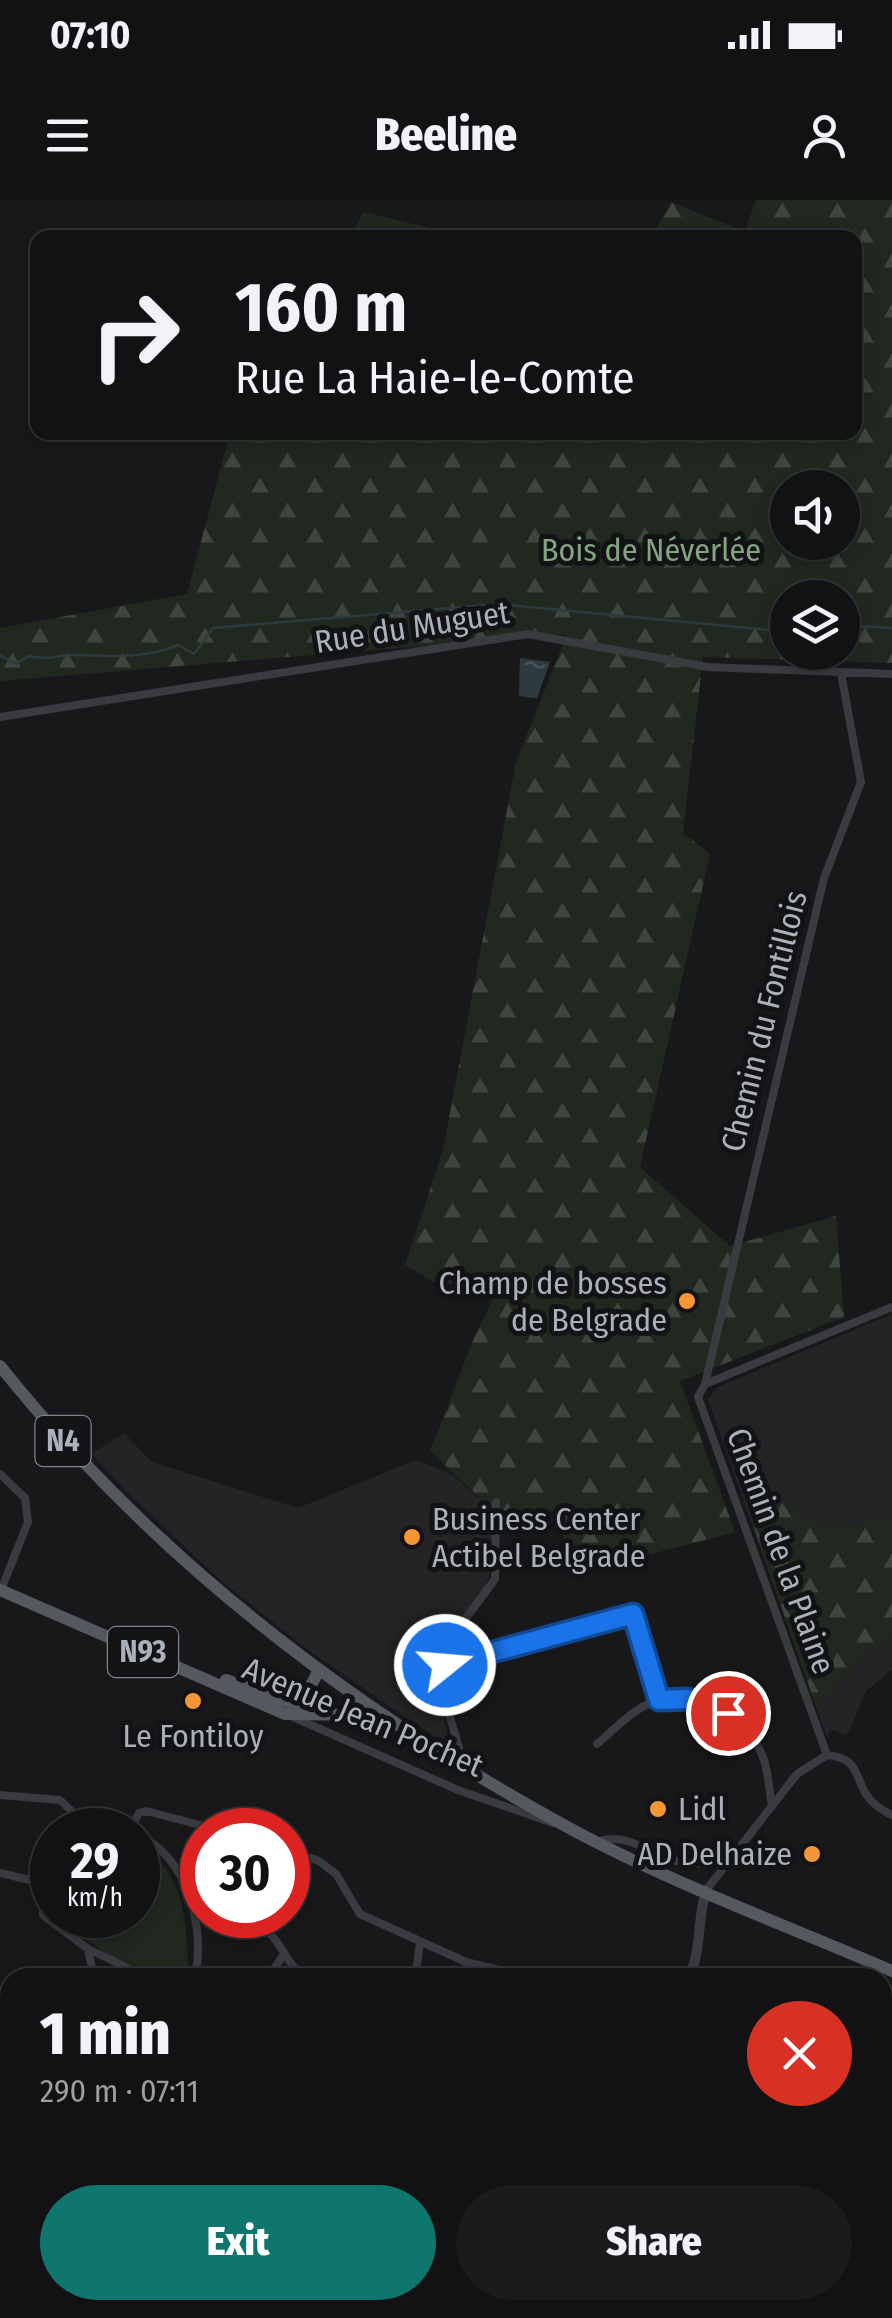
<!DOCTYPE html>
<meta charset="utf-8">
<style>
:root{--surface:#121214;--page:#1b1b1d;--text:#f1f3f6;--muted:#9c9ea0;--line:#313234;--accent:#0f766e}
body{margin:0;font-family:"Fira Sans Condensed",sans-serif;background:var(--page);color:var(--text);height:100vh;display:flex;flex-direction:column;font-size:38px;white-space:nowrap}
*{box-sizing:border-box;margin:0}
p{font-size:32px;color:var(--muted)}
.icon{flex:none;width:55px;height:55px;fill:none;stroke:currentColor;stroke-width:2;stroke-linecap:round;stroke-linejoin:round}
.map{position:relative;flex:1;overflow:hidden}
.details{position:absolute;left:0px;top:1768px;width:892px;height:352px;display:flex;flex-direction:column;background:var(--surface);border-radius:30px 30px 0 0;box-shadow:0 5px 15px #0003,0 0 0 2px var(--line)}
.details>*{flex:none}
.hud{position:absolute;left:30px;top:30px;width:832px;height:210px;border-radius:20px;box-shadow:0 5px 15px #0003,0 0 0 2px var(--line);background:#121214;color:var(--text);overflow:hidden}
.fabs{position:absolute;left:770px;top:270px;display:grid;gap:20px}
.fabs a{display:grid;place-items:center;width:90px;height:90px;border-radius:50%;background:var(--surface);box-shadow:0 5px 15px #0003,0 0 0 2px var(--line);font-size:50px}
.speed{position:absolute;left:30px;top:1608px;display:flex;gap:20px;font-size:50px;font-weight:700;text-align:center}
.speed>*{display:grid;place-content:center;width:130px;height:130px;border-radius:50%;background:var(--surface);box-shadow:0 5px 15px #0003,0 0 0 2px var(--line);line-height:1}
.speed small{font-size:25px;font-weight:400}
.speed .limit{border:15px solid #d22;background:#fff;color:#111}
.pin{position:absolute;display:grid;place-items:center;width:85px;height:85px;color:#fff;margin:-42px;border:5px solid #fff;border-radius:50%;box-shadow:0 2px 10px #0007}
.me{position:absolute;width:110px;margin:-55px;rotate:73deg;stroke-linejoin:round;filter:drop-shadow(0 0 8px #0008)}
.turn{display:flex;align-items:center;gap:35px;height:210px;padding:0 40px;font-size:45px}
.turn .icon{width:130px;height:130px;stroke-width:2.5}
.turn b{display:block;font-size:70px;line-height:85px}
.round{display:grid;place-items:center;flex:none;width:105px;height:105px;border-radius:52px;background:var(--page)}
.summary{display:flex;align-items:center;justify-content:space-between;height:170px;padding:0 40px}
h1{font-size:60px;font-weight:800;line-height:75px}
.button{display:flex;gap:20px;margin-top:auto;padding:20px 40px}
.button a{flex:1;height:115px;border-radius:60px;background:var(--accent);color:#fff;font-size:40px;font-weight:800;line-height:115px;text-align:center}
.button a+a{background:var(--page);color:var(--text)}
.status{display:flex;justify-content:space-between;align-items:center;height:70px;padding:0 50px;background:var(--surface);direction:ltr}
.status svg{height:28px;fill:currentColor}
header{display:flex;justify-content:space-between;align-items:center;height:130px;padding:0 40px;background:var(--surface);font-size:45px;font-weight:800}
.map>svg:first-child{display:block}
.built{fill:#242427}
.green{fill:#202820}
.forest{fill:url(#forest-firs);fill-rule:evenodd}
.cemetery{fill:url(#cemetery-stones)}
.water{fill:url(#water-ripples)}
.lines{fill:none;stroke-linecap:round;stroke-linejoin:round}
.stream{stroke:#2d3a3e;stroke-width:2.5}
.minor{stroke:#393b3f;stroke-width:8}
.tertiary{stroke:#393b3f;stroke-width:10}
.primary{stroke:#55585e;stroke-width:12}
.route-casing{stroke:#114b97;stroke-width:25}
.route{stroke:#1a73e8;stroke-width:18}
.poi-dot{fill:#f59535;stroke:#131315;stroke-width:4}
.labels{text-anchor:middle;stroke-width:10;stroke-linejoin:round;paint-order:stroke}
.shield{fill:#131315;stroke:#7d8288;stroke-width:2.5}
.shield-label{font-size:30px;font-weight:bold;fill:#aab1ba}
.park-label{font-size:32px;fill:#84a581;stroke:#131315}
.street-label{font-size:32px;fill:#aab1ba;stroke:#131315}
.poi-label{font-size:32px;fill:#aab1ba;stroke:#131315;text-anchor:end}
</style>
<div class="status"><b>07:10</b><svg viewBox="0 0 49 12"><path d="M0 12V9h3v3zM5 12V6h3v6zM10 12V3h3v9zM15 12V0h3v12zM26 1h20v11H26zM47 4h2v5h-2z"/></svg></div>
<header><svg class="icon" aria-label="menu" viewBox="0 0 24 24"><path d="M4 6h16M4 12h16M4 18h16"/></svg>Beeline<svg class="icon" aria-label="person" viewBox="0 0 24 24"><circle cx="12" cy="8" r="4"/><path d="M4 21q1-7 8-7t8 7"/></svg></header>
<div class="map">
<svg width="892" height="2118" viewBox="0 0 892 2118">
<defs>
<pattern id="forest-firs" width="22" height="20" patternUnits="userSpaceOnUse" patternTransform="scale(2.5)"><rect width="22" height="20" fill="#202820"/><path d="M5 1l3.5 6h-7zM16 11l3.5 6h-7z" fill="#3e453e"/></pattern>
<pattern id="cemetery-stones" width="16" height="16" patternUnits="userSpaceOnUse" patternTransform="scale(2.5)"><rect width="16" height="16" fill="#202820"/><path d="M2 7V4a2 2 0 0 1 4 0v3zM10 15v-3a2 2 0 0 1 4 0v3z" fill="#3e453e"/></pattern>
<pattern id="water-ripples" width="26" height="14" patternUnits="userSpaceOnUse" patternTransform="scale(2.5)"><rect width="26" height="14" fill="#2d3a3e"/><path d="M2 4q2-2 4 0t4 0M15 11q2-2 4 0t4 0" fill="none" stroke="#495458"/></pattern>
</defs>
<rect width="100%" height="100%" fill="#18181a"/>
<path class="built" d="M892,1114V1470L866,1491L850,1529L845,1535L830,1529L827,1538L708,1199L718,1187Z
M124,1233L152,1262L298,1308L416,1260L453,1275L483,1302L491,1320L494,1363L484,1390L441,1449L435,1479L448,1536L445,1544L305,1448L218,1378L134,1299L91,1254Z"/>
<path class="green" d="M138,1646C184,1667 187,1724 188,1768L176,1776L116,1760L53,1717L48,1696L52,1686V1715H138Z
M544,2110H667L666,2118H543Z"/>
<path class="forest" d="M756,0H892V463L703,457L683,633L710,654L640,967L730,1046L836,1016L844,1117L680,1181L735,1332L575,1374L555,1311L515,1317L485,1303L430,1251L473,1140L500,1086L435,1083L405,1065L443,950L516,562L567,434L0,481V428L187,394L230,233L855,232V38L652,37L671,2L745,32ZM788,288H842V342H788ZM788,398H842V452H788Z
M364,12L467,37H349Z
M737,1279L827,1328L892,1319V1437L881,1439L816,1506Z"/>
<path class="cemetery" d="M883,2016L892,2020V2118H869V2110H882Z"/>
<path class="water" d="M520,458L550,462L537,498L519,496Z"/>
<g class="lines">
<path class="stream" d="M842,425L892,428
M0,455L15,464L29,456C55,461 57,454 75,455C111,456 145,459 178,445L194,454L213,428L497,404L769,430L788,427"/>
<path class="minor" d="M0,517L528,434L708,467L892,474
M705,1184L892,1107
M0,1274L25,1298L28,1322L1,1390
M445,1465L633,1414L659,1500
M293,1517L458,1590L553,1623
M597,1544C615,1529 636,1505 660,1500C703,1490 750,1518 764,1560C769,1575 769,1591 772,1606
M827,1555L698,1197L705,1184L824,678L861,582L841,473
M827,1555C872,1559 845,1594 892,1615
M464,1565L438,1475L449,1441L495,1379L496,1302
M0,1595L60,1600L91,1630
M130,1630L139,1613L146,1611L220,1630
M138,1636C187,1654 206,1729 195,1776
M599,1641C644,1628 662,1681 729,1658
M288,1650L319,1661L336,1674L360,1714L466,1762L532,1778
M52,1671L42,1683L43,1715L88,1749L149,1778
M0,1673L42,1683
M707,1689L797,1574L827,1555
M242,1720C277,1724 280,1755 303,1778
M88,1749L94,1778
M268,1778L284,1754
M415,1778L420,1743
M0,1830L10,1832
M0,1913L10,1914
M0,1993H10
M882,2012L892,2016
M789,2110L795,2118
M685,2118L686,2110"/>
<path class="tertiary" d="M688,1778C703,1751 696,1718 707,1689
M443,2118L445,2110"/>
<path class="primary" d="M0,1166C153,1357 346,1505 560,1623C661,1679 785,1725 892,1771
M0,1390L285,1514L367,1515L379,1523
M226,1480L306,1508
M292,1505L306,1495L318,1472"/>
</g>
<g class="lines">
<g class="route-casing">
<path id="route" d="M445,1465L633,1414L659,1500L688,1499L728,1513"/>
</g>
<use href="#route" class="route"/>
</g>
<g class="poi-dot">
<circle cx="687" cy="1101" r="10"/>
<circle cx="412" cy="1337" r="10"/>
<circle cx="193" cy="1501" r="10"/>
<circle cx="658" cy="1609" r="10"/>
<circle cx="812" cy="1654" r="10"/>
</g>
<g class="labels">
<g class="shield">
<rect x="35.5" y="1216" width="55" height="50" rx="8"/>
<rect x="108" y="1427" width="70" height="50" rx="8"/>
</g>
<g class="shield-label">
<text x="63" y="1251">N4</text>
<text x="143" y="1462">N93</text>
</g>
<g class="park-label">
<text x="651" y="361">Bois de Néverlée</text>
</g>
<g class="street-label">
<text transform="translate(412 427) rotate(-9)" y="11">Rue du Muguet</text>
<text transform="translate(764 821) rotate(-76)" y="11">Chemin du Fontillois</text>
<text transform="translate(781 1351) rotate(70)" y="11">Chemin de la Plaine</text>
<text transform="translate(363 1517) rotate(23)" y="11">Avenue Jean Pochet</text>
</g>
<g class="poi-label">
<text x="667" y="1094">Champ de bosses<tspan x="667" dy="37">de Belgrade</tspan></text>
<text x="432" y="1330" text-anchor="start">Business Center<tspan x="432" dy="37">Actibel Belgrade</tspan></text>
<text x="193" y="1547" text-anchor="middle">Le Fontiloy</text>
<text x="678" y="1620" text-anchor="start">Lidl</text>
<text x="792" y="1665">AD Delhaize</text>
</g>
</g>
</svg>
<div class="fabs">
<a><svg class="icon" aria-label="sound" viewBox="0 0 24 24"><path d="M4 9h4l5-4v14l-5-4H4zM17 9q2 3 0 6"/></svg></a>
<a><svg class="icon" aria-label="layers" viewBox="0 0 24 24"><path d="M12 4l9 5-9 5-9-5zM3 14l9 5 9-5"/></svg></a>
</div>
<div class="speed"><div>29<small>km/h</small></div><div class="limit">30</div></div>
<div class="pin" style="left:728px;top:1513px;background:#d93025"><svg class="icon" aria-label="arrive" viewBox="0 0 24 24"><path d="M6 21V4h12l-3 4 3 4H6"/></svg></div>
<svg class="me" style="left:445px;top:1465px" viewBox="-20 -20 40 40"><circle r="17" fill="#1a73e8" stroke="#fff" stroke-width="3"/><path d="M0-11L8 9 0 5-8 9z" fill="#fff"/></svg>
<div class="hud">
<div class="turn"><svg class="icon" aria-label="right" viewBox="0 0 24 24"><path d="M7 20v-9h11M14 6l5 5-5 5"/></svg><div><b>160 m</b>Rue La Haie-le-Comte</div></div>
</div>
<section class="details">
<div class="summary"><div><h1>1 min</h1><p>290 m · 07:11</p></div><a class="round" style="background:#d93025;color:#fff"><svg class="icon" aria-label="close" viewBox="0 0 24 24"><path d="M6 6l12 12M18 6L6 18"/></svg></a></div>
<div class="button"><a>Exit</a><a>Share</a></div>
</section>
</div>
